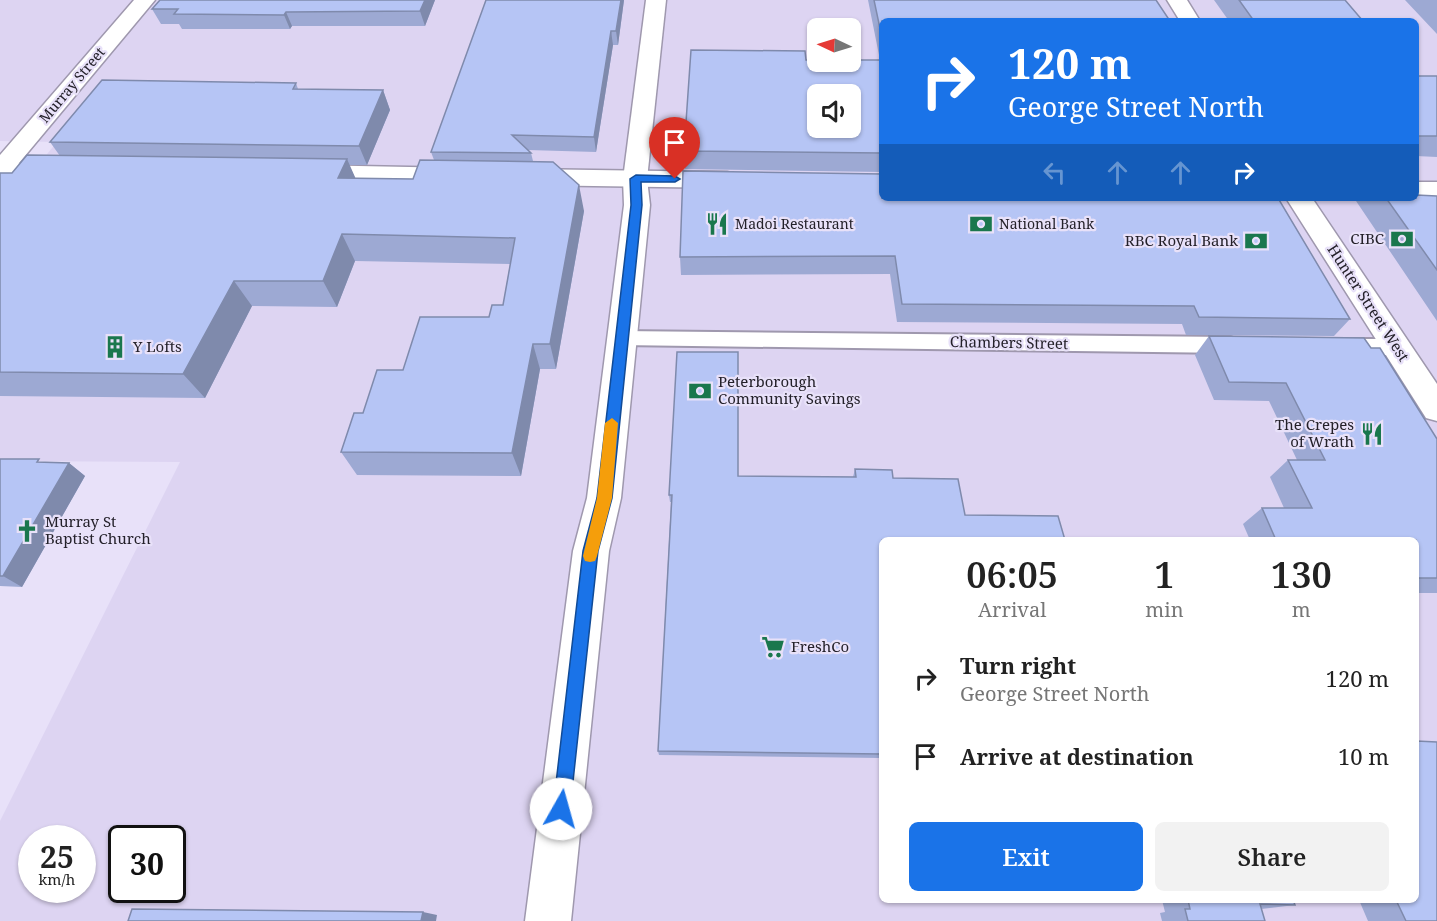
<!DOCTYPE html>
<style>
:root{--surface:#fff;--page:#f2f2f2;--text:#222;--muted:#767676;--accent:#1a73e8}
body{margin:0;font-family:"Noto Serif",serif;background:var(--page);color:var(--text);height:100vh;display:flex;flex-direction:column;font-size:22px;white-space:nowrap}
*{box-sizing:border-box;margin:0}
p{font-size:20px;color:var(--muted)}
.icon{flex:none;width:33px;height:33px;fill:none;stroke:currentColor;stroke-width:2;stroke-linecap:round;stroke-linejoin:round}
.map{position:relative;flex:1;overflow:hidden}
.drawer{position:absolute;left:879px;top:537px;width:540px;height:366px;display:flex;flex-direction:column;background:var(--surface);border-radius:9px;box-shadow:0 2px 4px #0004}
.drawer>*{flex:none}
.guide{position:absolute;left:879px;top:18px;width:540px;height:183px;border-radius:9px;box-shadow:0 2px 4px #0004;background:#1a73e8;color:#fff;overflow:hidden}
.needle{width:39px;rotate:274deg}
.fabs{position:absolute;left:807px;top:18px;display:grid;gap:12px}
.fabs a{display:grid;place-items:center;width:54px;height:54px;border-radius:9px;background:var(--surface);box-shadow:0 2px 4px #0004;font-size:30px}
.speed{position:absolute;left:18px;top:825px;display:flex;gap:12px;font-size:30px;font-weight:700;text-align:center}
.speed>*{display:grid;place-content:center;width:78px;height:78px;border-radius:50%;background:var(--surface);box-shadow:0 2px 4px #0004;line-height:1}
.speed small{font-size:15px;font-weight:400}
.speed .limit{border:3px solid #111;border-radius:9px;background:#fff;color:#111}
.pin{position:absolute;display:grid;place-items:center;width:51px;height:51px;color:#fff;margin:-62px -26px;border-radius:50% 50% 50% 0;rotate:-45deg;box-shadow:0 0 6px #0007}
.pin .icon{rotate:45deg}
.me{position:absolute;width:66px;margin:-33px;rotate:7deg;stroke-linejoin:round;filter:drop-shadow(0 0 4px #0008)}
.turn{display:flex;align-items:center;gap:21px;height:126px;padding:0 30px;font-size:27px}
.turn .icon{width:78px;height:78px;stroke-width:2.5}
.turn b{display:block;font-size:42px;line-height:51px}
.lanes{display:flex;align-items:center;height:57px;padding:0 30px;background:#0003;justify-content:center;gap:30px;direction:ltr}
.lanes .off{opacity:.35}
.eta{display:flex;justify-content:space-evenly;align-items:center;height:102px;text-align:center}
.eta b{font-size:36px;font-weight:600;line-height:42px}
.action{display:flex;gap:12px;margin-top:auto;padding:12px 30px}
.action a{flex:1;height:69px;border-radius:9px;background:var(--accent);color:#fff;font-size:24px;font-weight:600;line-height:69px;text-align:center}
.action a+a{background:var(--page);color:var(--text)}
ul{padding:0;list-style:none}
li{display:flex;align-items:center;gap:18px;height:78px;padding:0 30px}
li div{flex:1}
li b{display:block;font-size:22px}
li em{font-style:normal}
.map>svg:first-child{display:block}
.built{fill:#ddd4f2;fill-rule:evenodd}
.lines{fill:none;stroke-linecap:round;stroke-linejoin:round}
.service-casing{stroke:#9f98ae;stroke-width:4}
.minor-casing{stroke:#9f98ae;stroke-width:3}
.tertiary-casing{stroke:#9f98ae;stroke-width:3}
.secondary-casing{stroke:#9f98ae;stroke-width:3}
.service{fill:#fff;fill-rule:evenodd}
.minor{fill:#fff;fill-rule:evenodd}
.tertiary{fill:#fff;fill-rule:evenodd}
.secondary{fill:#fff;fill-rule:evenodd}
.wall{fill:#9da9d3}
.shaded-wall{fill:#7f8aac}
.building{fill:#b6c5f5;stroke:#7f8aac;stroke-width:1.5;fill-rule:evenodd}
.route{fill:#1a73e8;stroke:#114b97;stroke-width:1.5}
.slow{fill:#f59e0b}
.labels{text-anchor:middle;stroke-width:4.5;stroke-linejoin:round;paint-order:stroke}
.far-street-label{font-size:14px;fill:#24212a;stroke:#e8e1f9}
.far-poi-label{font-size:14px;fill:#24212a;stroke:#e8e1f9;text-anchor:start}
.poi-label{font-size:15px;fill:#24212a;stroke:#e8e1f9;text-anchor:start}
.street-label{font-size:15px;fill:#24212a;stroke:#e8e1f9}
</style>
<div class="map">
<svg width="1437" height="921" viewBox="0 0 1437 921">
<rect width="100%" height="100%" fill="#e8e1f9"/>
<path class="built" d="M0,0H1437V921H0V821L180,462L0,461V211L57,142L0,141ZM882,21H1416V198H882ZM818,28H850V62H818ZM818,94H850V128H818ZM882,540H1416V900H882ZM32,838H82V890H32ZM122,838H172V890H122Z"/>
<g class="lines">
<g class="service-casing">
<path id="service" d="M620,331L1231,337L1238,340L1241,345L1238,350L1231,353L620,345L613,343L610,338L613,333Z
M1339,339H1397L1404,342L1407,347L1404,352L1397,355H1339L1332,352L1329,347L1332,342Z"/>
</g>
<g class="minor-casing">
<path id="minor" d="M134,0H155L9,175L0,178V155Z
M635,171L644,173L647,179L650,205L621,498L609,551L571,921H525L573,551L587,498L624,205L623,179L626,173Z"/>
</g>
<g class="tertiary-casing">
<path id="tertiary" d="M646,0H666L647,179L644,185L635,187L626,185L623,179Z"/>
</g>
<g class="secondary-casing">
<path id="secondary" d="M1167,0H1187L1200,21H1180Z
M0,163L58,164L67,167L70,172L67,177L58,180L0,179Z
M308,165L460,168L469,171L472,176L469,181L460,184L308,181L299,178L296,173L299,168Z
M527,169L727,172L736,174L739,180L736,186L727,188L527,185L518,182L515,177L518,172Z
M1416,182H1437V198H1416Z
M1286,198H1312L1437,384V421L1426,418Z"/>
</g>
<use href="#service" class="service"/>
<use href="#minor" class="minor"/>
<use href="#tertiary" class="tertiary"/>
<use href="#secondary" class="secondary"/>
</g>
<path class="wall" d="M160,0H435L425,26H292L290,29H182L179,24H161L152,9Z
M624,0L618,45H613L596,152L528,150L531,153L533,161L584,211L556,369H540L521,476L357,475L341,452L363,413L403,370L489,317L503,305L510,264L355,261L337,307L252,306L205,398L0,396V173H12L60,156L50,142L296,83L298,89L383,90L390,110L367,165H349L355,178L413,179L434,160L431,152Z
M868,0H1156L882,21V172L685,169L684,151L806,60H880Z
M1214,0H1345L1363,21H1229Z
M1405,0H1437V34Z
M1416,76H1437V157L1416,156Z
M882,174L1350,319L1334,336L1186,335L1182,324L897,322L890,274L681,275L680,257Z
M1437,196V321L1354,198H1416Z
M1209,336L1371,348L1437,439V593H1416V540H1250L1243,524L1262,508H1284L1270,477L1288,460H1297L1269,401L1214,400L1195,355Z
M0,459L44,463H69L85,476L22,587L0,586Z
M855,469L882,540V758L659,755L658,751L671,502H670L669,495L738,476L853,477Z
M1162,900H1293L1295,905L1261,909L1265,921H1162L1160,913L1165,912Z
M1359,900H1416L1437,921H1368Z"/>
<path class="shaded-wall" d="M425,0H435L425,26L420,11Z
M621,0H624L618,45L616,31Z
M286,12L292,26L290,29L284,15Z
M611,31L613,45L596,152L594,137Z
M383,90L390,110L367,165L359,146Z
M347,159L359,186L338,178Z
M579,185L584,211L556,369L550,344Z
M342,234L355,261L337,307L323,281Z
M234,281L252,306L205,398L183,374Z
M533,344L540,369L521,476L512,453Z
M69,463L85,476L22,587L3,576Z
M423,912L437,915L436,921H421Z"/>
<path class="building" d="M160,0H425L420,11L286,12L284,15L174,14L178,9H152Z
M486,0H621L616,31H611L594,137L512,135L531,153L431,152Z
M874,0H1156L1170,21H882V38Z
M1239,0H1345L1363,21H1254Z
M691,50L805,51L806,60H818V62H850V60H882V153L684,151ZM818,94H850V128H818Z
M1416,76H1437V136H1416Z
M102,80L296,83L293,89L383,90L359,146L50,142Z
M27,155L347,159L338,178L413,179L420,160L553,162L579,185L550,344H533L512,453L341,452L354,413H363L377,370H403L420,317H489L492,305H503L515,238L342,234L323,281H234L183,374L0,372V173H12Z
M683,171L882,174V198H1278L1350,319L1199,317L1194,306L902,304L895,256L680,257Z
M1416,195L1437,196V270L1386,198H1416Z
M1209,336L1364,338L1371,348H1380L1437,439V578H1416V540H1276L1262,508H1312L1288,460H1325L1286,383L1229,382Z
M677,352H738V476L856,477L855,469L892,470L893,478L958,479L965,515L1058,516L1065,540H882V754L658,751L672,495H669Z
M0,459H39L37,462L69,463L3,576H0Z
M1416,741L1437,742V921H1406L1396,900H1416Z
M1188,900H1293L1295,905L1260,904L1265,921H1188L1185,909H1190Z
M132,909L423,912L421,921H128Z"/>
<path class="route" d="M636,175L675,176L680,179L675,182H641L642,205L612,498L598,551L570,809L568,816L561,818L555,816L553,809L583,551L597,498L631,205L630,179Z"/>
<path class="slow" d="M612,418L618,423L612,498L597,556L595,561L590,562L585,561L583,556L597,498L605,423Z"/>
<defs>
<g id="restaurant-bare" transform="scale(1.8)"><path d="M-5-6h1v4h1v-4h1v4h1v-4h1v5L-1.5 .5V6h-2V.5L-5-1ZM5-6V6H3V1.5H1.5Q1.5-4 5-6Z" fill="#1a774d" stroke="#e8e1f9" stroke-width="2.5" paint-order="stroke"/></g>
<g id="bank-bare" transform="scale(1.8)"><path d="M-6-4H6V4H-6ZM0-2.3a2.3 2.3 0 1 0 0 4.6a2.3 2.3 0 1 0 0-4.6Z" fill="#1a774d" stroke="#e8e1f9" stroke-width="2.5" paint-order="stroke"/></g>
<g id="building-bare" transform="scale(1.8)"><path d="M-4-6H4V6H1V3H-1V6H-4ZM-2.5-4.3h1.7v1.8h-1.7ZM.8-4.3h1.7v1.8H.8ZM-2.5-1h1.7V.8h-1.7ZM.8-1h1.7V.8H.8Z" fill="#1a774d" stroke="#e8e1f9" stroke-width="2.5" paint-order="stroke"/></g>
<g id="church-bare" transform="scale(1.8)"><path d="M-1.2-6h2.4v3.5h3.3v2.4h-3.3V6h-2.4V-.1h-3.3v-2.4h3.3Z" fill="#1a774d" stroke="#e8e1f9" stroke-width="2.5" paint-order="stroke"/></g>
<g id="supermarket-bare" transform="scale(1.8)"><path d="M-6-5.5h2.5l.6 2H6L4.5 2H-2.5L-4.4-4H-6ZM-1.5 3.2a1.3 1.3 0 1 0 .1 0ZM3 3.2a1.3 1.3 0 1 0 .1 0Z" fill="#1a774d" stroke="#e8e1f9" stroke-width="2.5" paint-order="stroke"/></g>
</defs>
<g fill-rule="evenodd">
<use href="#restaurant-bare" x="717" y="224"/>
<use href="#bank-bare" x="981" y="224"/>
<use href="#bank-bare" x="1402" y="239"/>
<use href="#bank-bare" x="1256" y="241"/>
<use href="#building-bare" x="115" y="347"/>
<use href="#bank-bare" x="700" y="391"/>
<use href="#restaurant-bare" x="1372" y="434"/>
<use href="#church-bare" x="27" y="531"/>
<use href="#supermarket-bare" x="773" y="647"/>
</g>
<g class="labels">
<g class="far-street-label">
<text transform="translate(72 85) rotate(-50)" y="5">Murray Street</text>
</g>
<g class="far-poi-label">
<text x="735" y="229">Madoi Restaurant</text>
<text x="999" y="229">National Bank</text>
</g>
<g class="poi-label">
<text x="1384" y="244" text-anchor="end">CIBC</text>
<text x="1238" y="246" text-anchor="end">RBC Royal Bank</text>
<text x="133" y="352">Y Lofts</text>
<text x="718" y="387">Peterborough<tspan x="718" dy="17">Community Savings</tspan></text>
<text x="1354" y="430" text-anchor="end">The Crepes<tspan x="1354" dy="17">of Wrath</tspan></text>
<text x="45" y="527">Murray St<tspan x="45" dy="17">Baptist Church</tspan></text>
<text x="791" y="652">FreshCo</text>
</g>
<g class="street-label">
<text transform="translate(1368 303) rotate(57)" y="5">Hunter Street West</text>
<text transform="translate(1009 343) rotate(1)" y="5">Chambers Street</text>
</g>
</g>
</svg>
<div class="fabs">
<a><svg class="needle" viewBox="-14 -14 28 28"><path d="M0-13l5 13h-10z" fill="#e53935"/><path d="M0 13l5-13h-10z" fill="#767676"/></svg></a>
<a><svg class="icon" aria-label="sound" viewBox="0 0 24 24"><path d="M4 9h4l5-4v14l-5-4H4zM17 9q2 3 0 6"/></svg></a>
</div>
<div class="speed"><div>25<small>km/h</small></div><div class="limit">30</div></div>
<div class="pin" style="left:675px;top:179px;background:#d93025"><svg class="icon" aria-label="arrive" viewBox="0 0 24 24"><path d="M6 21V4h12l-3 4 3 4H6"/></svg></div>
<svg class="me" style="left:561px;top:809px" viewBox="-20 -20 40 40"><circle r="19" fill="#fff"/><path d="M0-13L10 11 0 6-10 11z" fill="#1a73e8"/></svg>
<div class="guide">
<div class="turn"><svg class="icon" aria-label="right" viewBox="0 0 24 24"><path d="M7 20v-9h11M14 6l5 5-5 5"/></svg><div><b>120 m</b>George Street North</div></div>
<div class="lanes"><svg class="icon off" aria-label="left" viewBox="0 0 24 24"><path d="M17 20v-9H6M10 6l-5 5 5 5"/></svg><svg class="icon off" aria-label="ahead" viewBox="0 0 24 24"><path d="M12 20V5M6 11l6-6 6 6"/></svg><svg class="icon off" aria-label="ahead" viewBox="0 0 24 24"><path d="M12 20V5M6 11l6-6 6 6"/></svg><svg class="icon" aria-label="right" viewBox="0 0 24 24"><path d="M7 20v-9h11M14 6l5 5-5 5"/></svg></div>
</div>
<section class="drawer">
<div class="eta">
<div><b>06:05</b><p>Arrival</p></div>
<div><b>1</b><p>min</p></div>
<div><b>130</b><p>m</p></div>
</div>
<ul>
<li><svg class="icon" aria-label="right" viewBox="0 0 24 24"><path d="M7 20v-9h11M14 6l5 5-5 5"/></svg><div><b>Turn right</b><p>George Street North</p></div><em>120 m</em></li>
<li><svg class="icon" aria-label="arrive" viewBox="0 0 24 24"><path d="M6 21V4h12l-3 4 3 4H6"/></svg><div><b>Arrive at destination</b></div><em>10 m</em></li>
</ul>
<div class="action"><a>Exit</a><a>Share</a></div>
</section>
</div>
